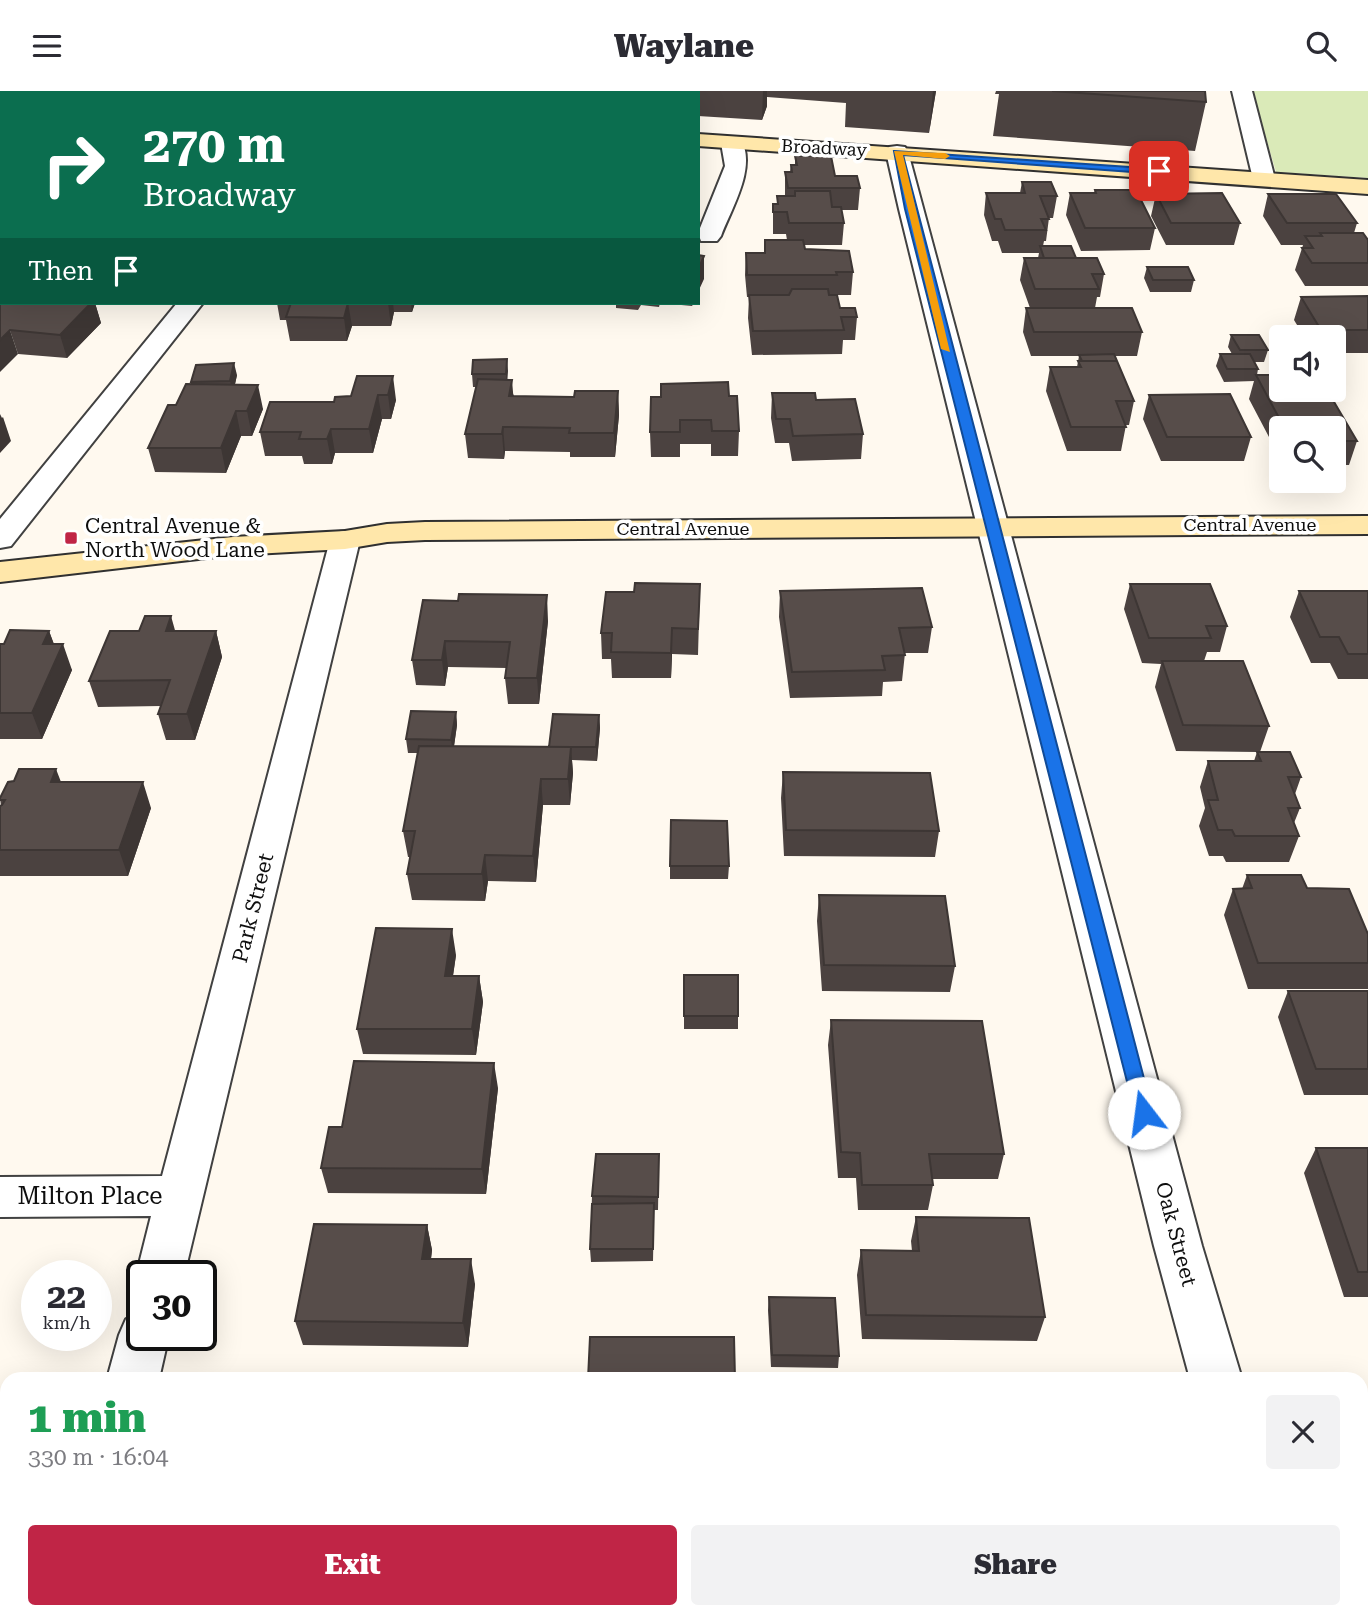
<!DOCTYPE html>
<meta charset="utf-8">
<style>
:root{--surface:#fff;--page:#f2f2f3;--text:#2b2b33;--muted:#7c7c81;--accent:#c02546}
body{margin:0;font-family:"Roboto Serif",serif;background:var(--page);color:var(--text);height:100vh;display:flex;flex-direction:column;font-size:26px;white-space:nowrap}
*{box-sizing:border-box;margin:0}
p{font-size:23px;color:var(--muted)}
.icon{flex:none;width:38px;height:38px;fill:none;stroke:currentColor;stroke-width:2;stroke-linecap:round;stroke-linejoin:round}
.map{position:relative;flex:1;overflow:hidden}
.drawer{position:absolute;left:0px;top:1281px;width:1368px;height:247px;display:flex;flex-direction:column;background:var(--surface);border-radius:21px 21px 0 0;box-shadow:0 7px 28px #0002}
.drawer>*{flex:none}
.banner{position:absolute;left:0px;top:0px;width:700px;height:214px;box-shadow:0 7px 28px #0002;background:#0b6e4f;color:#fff;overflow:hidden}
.fabs{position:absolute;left:1269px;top:234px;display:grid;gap:14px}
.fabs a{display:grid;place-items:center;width:77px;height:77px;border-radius:7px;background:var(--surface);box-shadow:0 7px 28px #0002;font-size:35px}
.speed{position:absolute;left:21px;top:1169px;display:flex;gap:14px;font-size:35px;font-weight:700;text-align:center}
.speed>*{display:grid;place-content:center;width:91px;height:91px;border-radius:50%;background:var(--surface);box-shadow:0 7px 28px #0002;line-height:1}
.speed small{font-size:18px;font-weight:400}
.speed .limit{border:4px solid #111;border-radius:10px;background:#fff;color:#111}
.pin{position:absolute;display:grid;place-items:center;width:60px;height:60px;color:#fff;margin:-30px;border-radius:14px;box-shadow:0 4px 10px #0006}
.me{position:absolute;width:77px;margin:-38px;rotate:345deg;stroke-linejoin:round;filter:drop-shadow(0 0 5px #0008)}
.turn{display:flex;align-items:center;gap:24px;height:147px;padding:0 28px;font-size:32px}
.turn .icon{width:91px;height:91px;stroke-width:2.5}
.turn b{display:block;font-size:49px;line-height:60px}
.then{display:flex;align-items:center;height:66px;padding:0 28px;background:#0003;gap:14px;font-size:26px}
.round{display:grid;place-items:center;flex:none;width:74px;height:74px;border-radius:7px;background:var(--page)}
.summary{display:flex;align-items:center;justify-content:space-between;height:119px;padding:0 28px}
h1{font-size:42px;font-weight:800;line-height:52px;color:#1e9e55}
.cta{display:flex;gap:14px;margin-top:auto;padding:14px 28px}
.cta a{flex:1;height:80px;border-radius:7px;background:var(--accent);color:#fff;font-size:28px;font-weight:800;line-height:80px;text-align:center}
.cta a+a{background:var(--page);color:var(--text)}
header{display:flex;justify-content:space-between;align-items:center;height:91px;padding:0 28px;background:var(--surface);font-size:32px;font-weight:800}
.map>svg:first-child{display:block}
.green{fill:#daeab8}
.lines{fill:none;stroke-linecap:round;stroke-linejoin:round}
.street-casing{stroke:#414141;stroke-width:4}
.secondary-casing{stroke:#303030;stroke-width:4}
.street{fill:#fff;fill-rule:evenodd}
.secondary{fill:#ffe7aa;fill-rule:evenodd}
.wall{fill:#4b4240}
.shaded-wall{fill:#3d3634}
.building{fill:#574d4a;stroke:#3d3634;stroke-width:2}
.route{fill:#1a73e8;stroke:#114b97;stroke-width:2}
.slow{fill:#f59e0b}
.poi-dot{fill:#c02546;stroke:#fff;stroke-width:2.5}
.labels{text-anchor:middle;stroke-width:7;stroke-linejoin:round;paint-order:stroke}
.far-street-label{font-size:18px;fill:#0e0e0e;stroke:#fff}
.poi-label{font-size:21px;fill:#0e0e0e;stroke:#fff;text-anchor:start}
.street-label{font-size:21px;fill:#0e0e0e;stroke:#fff}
.near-street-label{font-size:24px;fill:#0e0e0e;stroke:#fff}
</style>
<header><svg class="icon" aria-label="menu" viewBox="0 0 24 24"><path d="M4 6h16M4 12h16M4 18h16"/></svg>Waylane<svg class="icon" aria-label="search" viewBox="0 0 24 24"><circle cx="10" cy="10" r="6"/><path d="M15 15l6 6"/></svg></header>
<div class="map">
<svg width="1368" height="1527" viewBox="0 0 1368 1527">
<rect width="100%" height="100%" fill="#fff9ef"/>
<path class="green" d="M1252,0H1368V87L1276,81Z"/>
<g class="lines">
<g class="street-casing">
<path id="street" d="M549,0H573L548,2Z
M1232,0H1252L1275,88L1272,93H1256L1253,88Z
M732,46L740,47C758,75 731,118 721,145L717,150H701L698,142L725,75L721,52L724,47Z
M897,55L905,56L908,61L1202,1155L1242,1288H1190L1154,1155L899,118L886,61L889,56Z
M177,212H203L11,455L0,457V428Z
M345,440L356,442L360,449L184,1185H142V1198L136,1185L151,1125L0,1126V1086L162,1085L330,449L334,442Z
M142,1222V1244H169L159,1288H107L119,1244L126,1228Z
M1362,1471H1368V1527L1347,1521H1362Z
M44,1521H100L98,1527H42Z
M628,1521H837L835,1527H626Z"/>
</g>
<g class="secondary-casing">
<path id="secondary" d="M11,0H54L55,2H12Z
M698,43L1368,89V103L698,55Z
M1368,425V443L425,449L387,451L345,458L233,464L0,491V471L233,446L345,440L387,433L425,431Z"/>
</g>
<use href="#street" class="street"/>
<use href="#secondary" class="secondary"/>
</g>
<path class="wall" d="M683,0H936L929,42L845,36L846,12L767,6V15L762,29L698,25V2H683Z
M996,0H1205L1206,11L1195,60L993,45L999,3H995Z
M2,22V68H0V23Z
M795,65L860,97L858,119H841L844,132L842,154H804L805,158L853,181L851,204H837L840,217L857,226L855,249H843L842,263L752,264L748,227L749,206H747L745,184L746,162H764L765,149H787L786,143H773V113H777V105H785V81H790L791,74H795Z
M0,68L2,69V93H0Z
M1022,91L1057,105L1053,127H1049L1046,150H1044L1043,155L1076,167L1104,183L1100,206H1097L1095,217L1142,241L1137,265H1114L1134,310L1129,334H1126L1121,360H1067L1046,300L1050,276H1077L1079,265H1031L1023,241L1026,217H1030L1020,189L1024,167H1038L1039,162H1002L998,150H992L984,124L986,102H1020Z
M1095,99L1155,137L1150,159L1081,160L1066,124L1070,102H1094Z
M1156,103L1240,132L1234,154H1166L1151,125Z
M1268,103L1357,132L1354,142L1368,149V195H1305L1295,179L1303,154H1281L1263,125Z
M1147,176L1194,189L1191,201H1150L1144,187Z
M1368,205V262H1334V247H1305L1294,229L1301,206Z
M0,210L33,213L35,212H113L111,213L95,212L101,232L67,267L18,263Z
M277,212H415L412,221H394L391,235H352L347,250H290L286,229H280Z
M616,212H694L692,215L660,212L659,216L641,214L638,219L616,217Z
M1231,244L1268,259L1264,271H1255L1258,278L1257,284L1357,350L1349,374H1334V338H1281V369L1249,308L1254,290L1224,291L1216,275L1220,263H1232L1228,256Z
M507,268V289L514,305L574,306L618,300L619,324L615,366H570V361L505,360L504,368L468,367L465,343L476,296H473L472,283Z
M237,284L235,293L263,318L252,345H241L226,382L155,381L148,357L191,293V291Z
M357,285L396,309L391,328H382L373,362H335L332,373H304L302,365H265L260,341L351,305Z
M772,302L816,309L863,343L861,368L792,370L789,352H775L771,327Z
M1149,304L1251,346L1244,370H1161L1143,328Z
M729,305L739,340L738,365H711V353H680V366H651L650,341Z
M700,493L698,564L672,563L671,587H612L611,568H602L601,542L634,501Z
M1130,493L1227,535L1220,561H1207L1204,570L1269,635L1260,661L1301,686L1295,703L1300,717L1294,732L1299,745L1289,771H1226L1223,765H1209L1199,735L1205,717L1200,696L1208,670H1254L1257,661L1176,660L1155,596L1161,573L1142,572L1124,518Z
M780,500L932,536L928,562H905L902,590L883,591L882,605L790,607L779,526Z
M1299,500H1368V588H1338L1330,572H1311L1290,526Z
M423,509L548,530L539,613H508L505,587L507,577L448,576L445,595L416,594L412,569Z
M49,540L54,553L72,579L42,648H0V553H4Z
M176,540H216L222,566L195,649H166L158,623L161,615L98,616L89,590Z
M456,621L457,634L454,655L549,656L599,624L600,637L597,670L572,669L573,682L570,714H543L536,791L488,790L485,810L412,809L407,783L410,766H408L403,740L418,662H408L406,648Z
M783,681L939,740L935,766L784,765L781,707Z
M61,691L151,717L128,785H0V715H1L0,707Z
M670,775H729L728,788H670Z
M1247,784L1307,797L1368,843V898H1248L1224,824L1233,798H1242Z
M819,804L955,875L950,901L822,900L817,830Z
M456,864L453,885H479L483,911L476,964L363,963L357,938Z
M684,884L738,925V938H684Z
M1288,900H1368V1004H1304L1278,926Z
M831,929L1004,1063L998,1088H932L933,1094L928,1119H858L856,1087H838L828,954Z
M498,997L486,1103L328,1102L321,1077L342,1036Z
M1316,1057H1368V1206H1344L1304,1082Z
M659,1063L658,1119H654L653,1170L591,1171L590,1158L592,1105Z
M916,1126L1045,1226L1037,1250L862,1248L857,1184L861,1159L912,1160L911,1150Z
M427,1134L432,1159L431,1168L475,1193L468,1256L303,1254L295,1230Z
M769,1206L839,1265L838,1277L771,1276L768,1219Z"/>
<path class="shaded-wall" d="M763,0H767V15L762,29Z
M933,0H936L929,42Z
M704,165V188L698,201V179Z
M91,212H95L101,232L67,267L60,244Z
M348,212L352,235L347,250L344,227Z
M388,212H393L394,221L391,235Z
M411,212H415L412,221Z
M10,239L18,263L0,281V249Z
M507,268L508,280L507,295L506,283Z
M234,272L237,284L233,302L230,290Z
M393,285L396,309L391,328L388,304Z
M512,289L514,313L509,305Z
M258,294L263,318L252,345L247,320Z
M618,300L619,324L615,366L614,342Z
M378,304L382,328L373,362L369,338Z
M236,320L241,345L226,382L221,357Z
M0,323L2,327L3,326L11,350L0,362Z
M503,336L505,360L504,368L502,343Z
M331,338L335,362L332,373L327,348Z
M547,504L548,530L539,613L537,587Z
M171,525L178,550L166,540Z
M672,537V563L671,587V562Z
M49,540L58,565L63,553L72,579L42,648L32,622L43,553Z
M216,540L222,566L195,649L187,623Z
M445,550L448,576L445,595L442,569Z
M456,621L457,634L453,662L451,649Z
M599,624L600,637L597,670L596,656Z
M571,656L573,682L570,714L568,688Z
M56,678L66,704L51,691Z
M541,688L543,714L536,791L533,765Z
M143,691L151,717L128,785L119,759Z
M485,764L488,790L485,810L482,783Z
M452,838L456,864L449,911L445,885Z
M479,885L483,911L476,964L472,938Z
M494,972L498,997L486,1103L482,1078Z
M427,1134L432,1159L428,1192L422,1168Z
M471,1168L475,1193L468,1256L463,1232Z"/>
<path class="building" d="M1052,0H1205L1206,11Z
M2,22V48L0,47V23Z
M795,65H831L835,85H857L860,97H788L785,81H792L791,74H797Z
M0,68L2,69V82H0Z
M1022,91H1051L1057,105H1040L1049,128H1041L1046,139H1005L1001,128H995L986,102H1025Z
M1095,99H1136L1155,137H1085L1070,102H1096Z
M795,100H830L832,116H841L844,132H789L787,121H773V113H778L777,105H795Z
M1222,102L1240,132H1171L1156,103Z
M1268,103H1336L1357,132H1287Z
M1320,142H1363L1368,149V172H1312L1302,157H1313L1305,145H1322Z
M765,149H803L805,158L849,160L853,181H836L837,184H747L746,162H765Z
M1040,155H1071L1076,167H1044Z
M698,164L704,165L698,179Z
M1024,167H1097L1104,183H1092L1099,198H1035Z
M1147,176H1188L1194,189H1153Z
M792,198H828L829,204H837L840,217H855L857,226H841L844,239L753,240L749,204H789Z
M1368,205V239H1321L1301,206Z
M0,210H2V212L33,213L35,212H91L60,244L10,239L0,249Z
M291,212H388H348L344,227L286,226Z
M1026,217H1132L1142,241H1034Z
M1231,244H1259L1268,259H1240Z
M1114,263L1117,270H1082L1079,264Z
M1220,263H1250L1258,278H1227Z
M507,268L506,283H472L473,269Z
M1078,270H1117L1134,310H1116L1126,336H1071L1050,276H1081Z
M234,272L230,290L191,291L196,274Z
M1256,284H1281V299H1327L1357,350H1334V338H1285Z
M357,285H393L388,304H378L369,338H331L327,348H299L301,341H260L270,311H334L335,306L351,305Z
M478,288L512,289L509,305L574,306L575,300H618L614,342H569L570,337L503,336L502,343H465Z
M728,291L729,305H737L739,340H712L711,329H680V341H650L651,306H661V293Z
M186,293L258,294L247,320H236L221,357H148L168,314H176Z
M772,302H815L816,309L855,308L863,343L793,345L790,328H776Z
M1230,303L1251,346H1167L1149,304Z
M635,492L700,493L698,538L672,537L671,562L611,561L612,542H601L606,501H634Z
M1130,493H1210L1227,535H1206L1211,547H1149Z
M922,497L932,536L899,537L905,564L882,565L885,579L792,581L780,500Z
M1299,500H1368V563H1348L1339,546H1320Z
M459,503L547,504L537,587H505L510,551L445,550L442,569H412L423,509L458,510Z
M145,525H171L166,540H216L187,623H158L170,589L89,590L110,540H139Z
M10,539L49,540L43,553H63L32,622H0V553H4Z
M1162,570H1243L1269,635L1183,634Z
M411,620L456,621L451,649L406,648Z
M553,623L599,624L596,656H549Z
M419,655L571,656L568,688H541L533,765L485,764L482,783H407L415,740H403Z
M1257,661H1290L1301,686H1288L1300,717H1288L1299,745H1235L1232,739H1218L1208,709H1218L1208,670H1261Z
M19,678H56L51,691H143L119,759H0V715L2,714L5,709H0V707L8,691L14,690Z
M783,681L930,682L939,740L786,739Z
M671,729L727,730L729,775H670Z
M1247,784H1301L1307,797L1349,798L1368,843V872H1258L1233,798L1252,797Z
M819,804L945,805L955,875L824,874Z
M376,837L452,838L445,885H479L472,938H357Z
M684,884H738V925H684Z
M1288,900H1368V978H1316Z
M831,929L982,930L1004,1063H929L933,1094H862L860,1062L841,1061Z
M354,970L494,972L482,1078L321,1077L329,1036H342Z
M1316,1057H1368V1181H1358Z
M596,1063H659L658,1106L592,1105Z
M654,1112L653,1158H590L592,1113Z
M916,1126L1029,1127L1045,1226L866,1224L861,1159L919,1160Z
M314,1133L427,1134L422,1168H471L463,1232L295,1230Z
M769,1206L835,1207L839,1265L772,1264Z
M590,1246H734L735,1288H588Z
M926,1285L1017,1286V1288H926Z"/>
<path class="route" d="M894,60L1159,78L1164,80L1159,83L903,64L1153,1022L1151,1027L1144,1030L1137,1027L1135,1022L905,118Z"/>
<path class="slow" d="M894,60L945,62L950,65L945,68L903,64L950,261L941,258Z"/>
<rect class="poi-dot" x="64" y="440" width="14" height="14" rx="3.5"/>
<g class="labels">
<g class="far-street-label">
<text transform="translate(824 57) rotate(3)" y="6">Broadway</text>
<text x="1250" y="440">Central Avenue</text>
<text x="683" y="444">Central Avenue</text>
</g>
<g class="poi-label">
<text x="85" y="442">Central Avenue &amp;<tspan x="85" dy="24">North Wood Lane</tspan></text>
</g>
<g class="street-label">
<text transform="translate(253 817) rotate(-76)" y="7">Park Street</text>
<text transform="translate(1176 1143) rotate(75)" y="7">Oak Street</text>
</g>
<g class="near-street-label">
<text x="90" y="1113">Milton Place</text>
</g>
</g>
</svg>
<div class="fabs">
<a><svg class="icon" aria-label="sound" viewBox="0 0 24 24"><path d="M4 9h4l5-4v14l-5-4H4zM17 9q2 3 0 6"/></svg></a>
<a><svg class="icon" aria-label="search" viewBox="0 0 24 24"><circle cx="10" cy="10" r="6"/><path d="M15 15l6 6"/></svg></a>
</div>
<div class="speed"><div>22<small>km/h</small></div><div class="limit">30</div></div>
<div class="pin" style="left:1159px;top:80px;background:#d93025"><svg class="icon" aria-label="arrive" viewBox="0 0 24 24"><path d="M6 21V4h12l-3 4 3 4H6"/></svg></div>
<svg class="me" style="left:1144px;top:1022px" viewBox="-20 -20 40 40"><circle r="19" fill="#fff"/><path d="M0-13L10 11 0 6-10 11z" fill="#1a73e8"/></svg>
<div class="banner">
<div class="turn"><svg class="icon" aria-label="right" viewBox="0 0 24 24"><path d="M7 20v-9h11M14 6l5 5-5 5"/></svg><div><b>270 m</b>Broadway</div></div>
<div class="then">Then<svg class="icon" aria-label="arrive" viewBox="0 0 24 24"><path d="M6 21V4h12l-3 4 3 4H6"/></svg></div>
</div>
<section class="drawer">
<div class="summary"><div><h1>1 min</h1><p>330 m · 16:04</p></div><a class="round"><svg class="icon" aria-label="close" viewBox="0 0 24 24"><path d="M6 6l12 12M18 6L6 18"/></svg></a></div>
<div class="cta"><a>Exit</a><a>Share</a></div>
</section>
</div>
